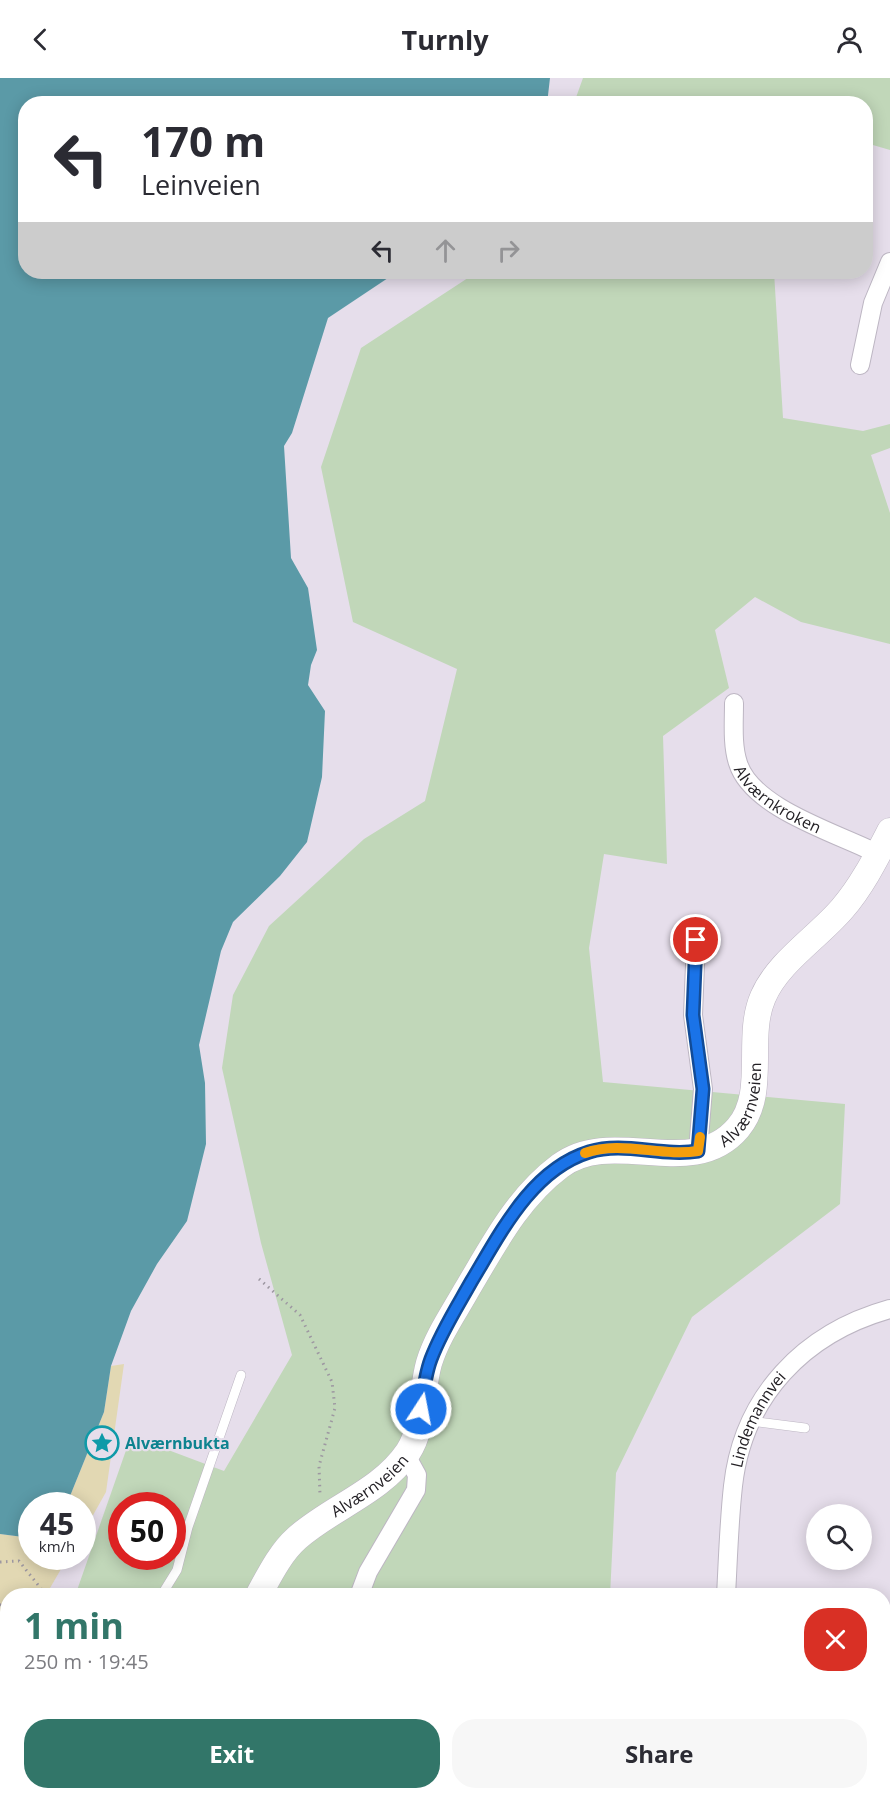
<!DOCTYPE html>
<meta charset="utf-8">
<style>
:root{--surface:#fff;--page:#f7f7f7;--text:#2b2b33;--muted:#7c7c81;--accent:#327669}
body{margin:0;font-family:"Open Sans",sans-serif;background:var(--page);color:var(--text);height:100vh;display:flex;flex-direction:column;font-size:22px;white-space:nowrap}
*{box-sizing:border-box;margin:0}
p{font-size:20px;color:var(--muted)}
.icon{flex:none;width:33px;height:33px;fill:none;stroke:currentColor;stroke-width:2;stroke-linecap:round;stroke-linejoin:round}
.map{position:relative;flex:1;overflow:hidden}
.sheet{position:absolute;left:0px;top:1510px;width:891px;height:212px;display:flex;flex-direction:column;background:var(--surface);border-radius:24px 24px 0 0;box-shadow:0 3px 15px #0003}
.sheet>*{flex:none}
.guide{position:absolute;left:18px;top:18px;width:855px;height:183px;border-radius:24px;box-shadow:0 3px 15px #0003;background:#fff;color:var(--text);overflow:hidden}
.buttons{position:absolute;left:806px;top:1426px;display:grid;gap:12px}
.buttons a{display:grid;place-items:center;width:66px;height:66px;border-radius:50%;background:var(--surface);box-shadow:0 3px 15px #0003;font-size:30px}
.speed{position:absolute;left:18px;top:1414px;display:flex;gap:12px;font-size:30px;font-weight:700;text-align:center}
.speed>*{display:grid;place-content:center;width:78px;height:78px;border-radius:50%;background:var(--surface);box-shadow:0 3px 15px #0003;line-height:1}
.speed small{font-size:15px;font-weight:400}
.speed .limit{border:9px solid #d22;background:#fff;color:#111}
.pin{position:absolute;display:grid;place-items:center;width:51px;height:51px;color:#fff;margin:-26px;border:3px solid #fff;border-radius:50%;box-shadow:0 2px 6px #0007}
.me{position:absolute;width:66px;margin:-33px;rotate:11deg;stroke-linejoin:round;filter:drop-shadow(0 0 4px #0008)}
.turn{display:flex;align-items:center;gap:21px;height:126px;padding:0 24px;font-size:27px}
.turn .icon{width:78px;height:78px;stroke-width:2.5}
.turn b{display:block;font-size:42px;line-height:51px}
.lanes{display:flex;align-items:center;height:57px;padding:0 24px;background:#0003;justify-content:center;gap:30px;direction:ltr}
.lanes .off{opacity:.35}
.round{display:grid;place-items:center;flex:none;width:63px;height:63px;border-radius:24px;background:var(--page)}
.headline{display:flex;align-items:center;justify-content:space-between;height:102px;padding:0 24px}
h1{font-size:36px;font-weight:700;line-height:45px;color:var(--accent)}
.cta{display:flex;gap:12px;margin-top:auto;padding:12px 24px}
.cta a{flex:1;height:69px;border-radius:24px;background:var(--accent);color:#fff;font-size:24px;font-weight:700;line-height:69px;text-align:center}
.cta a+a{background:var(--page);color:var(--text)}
header{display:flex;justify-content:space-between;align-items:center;height:78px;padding:0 24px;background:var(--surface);font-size:27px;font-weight:700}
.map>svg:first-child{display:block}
.green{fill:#c1d7b9;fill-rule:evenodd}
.sand{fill:#e2d8b3}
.water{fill:#5b9aa7}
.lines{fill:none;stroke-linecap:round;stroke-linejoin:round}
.service-casing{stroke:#bdb6c3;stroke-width:10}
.minor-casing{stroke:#bdb6c3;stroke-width:20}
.secondary-casing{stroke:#bdb6c3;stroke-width:27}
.path{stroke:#9d97a1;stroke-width:3;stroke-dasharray:1.5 4.5;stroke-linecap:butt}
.service{stroke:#fff;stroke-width:9}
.minor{stroke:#fff;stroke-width:18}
.secondary{stroke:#fff;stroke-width:26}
.route-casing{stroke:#114b97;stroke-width:15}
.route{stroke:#1a73e8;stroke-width:10}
.slow{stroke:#f59e0b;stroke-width:10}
.labels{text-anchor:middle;stroke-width:4.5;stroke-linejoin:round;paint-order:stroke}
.street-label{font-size:16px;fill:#232025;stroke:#e6deeb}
.culture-label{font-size:16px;font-weight:bold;fill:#0d838f;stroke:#e6deeb;text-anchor:start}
</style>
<header><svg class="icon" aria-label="back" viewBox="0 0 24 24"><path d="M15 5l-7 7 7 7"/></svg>Turnly<svg class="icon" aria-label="person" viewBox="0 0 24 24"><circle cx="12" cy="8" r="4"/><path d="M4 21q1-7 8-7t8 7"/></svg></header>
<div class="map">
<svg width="890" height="1721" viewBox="0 0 890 1721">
<rect width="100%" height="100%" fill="#e6deeb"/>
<path class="green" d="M583,0H890V72L866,65V26L574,25Z
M477,194H774L783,340L863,353L890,346V370L871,377L890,435V566L801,544L755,519L715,552L729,610L663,658L667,786L604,776L589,870L603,1004L845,1026L840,1126L692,1239L616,1395L610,1518H75L131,1358L224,1393L292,1277L261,1165L222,990L233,917L269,848L364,761L425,723L457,591L353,544L321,389L361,270ZM122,1428H172V1479H122Z
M25,1715H600V1721H27Z"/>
<path class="sand" d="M124,1286L106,1414L83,1455L82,1428H66L104,1334L111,1288Z
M0,1456L31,1460L32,1479H68L46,1517L8,1518L7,1531L0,1534Z"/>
<path class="water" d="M0,0H550L547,26H26V194H397L328,240L292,355L284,368L291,480L308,510L317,572L311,587L308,607L325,633L322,699L307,764L280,798L233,844L221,873L199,967L205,1005L206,1066L187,1143L157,1186L131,1233L111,1288L104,1334L66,1428H32L31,1460L0,1456Z"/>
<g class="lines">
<g class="service-casing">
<path id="service" d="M751,1343L805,1350
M161,1518L177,1492L188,1449L241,1297
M93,1721L95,1714
M710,1721V1714"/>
</g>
<g class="minor-casing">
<g id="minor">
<path d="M860,287L873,225L890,184"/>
<path id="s1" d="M734,625C734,645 732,667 738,685C752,731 840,756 878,776"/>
<path d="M696,862L693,937L703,1011L698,1073"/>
<path d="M359,1518L368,1494L416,1412L417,1397L406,1377"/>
<path id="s2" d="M726,1518C728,1481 729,1444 733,1408C743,1318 804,1255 890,1231"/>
<path d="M884,1561L890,1566"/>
<path d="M890,1634V1696"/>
<path d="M389,1714L390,1721"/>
</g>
</g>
<g class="secondary-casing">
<g id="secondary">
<path id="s3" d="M258,1518C269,1498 280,1475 297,1460C332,1429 381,1414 408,1374C424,1350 421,1313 429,1285C437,1259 453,1236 466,1213C493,1168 517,1120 560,1088C613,1048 692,1104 738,1050C768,1015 745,960 763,919C778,884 817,860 842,831C862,808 876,780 890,753"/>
<path d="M152,1721L156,1714"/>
</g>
</g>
<path class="path" d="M259,1201L300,1237L332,1304L335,1330L319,1388L320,1417
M0,1484L19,1483L46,1517L42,1518
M46,1517L92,1516V1518
M0,1527L8,1525
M0,1585L2,1646L0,1667
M69,1721L72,1714"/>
<use href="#service" class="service"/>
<use href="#minor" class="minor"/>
<use href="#secondary" class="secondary"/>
</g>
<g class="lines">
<g class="route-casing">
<path id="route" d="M421,1331C423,1315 425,1297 431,1281C441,1254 457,1229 471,1204C500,1156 531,1092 589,1074C624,1063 662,1079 698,1073L703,1011L693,937L696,862"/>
</g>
<use href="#route" class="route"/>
<path class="slow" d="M585,1075C621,1062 661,1079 698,1073L700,1059"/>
</g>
<defs>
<g id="sight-ring" transform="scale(1.725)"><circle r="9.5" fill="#e6deeb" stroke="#0f9aa8" stroke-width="1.5"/><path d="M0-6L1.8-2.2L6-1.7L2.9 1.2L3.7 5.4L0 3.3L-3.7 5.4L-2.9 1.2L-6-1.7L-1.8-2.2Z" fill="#0f9aa8"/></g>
</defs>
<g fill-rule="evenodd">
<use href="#sight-ring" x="102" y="1365"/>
</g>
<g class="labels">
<g class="street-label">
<text dy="6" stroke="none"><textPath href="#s1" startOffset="116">Alværnkroken</textPath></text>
<text dy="6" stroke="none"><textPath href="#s3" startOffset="754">Alværnveien</textPath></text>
<text dy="6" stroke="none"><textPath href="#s2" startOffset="182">Lindemannvei</textPath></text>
<text dy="6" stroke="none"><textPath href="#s3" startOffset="160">Alværnveien</textPath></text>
</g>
<g class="culture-label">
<text x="125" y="1371">Alværnbukta</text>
</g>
</g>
</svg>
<div class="buttons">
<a><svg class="icon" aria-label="search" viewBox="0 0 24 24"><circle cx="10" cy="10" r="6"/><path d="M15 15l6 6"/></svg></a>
</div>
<div class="speed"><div>45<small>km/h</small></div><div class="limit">50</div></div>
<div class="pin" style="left:696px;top:862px;background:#d93025"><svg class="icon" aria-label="arrive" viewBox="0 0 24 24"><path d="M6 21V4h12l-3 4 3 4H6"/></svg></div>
<svg class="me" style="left:421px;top:1331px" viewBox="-20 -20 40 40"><circle r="17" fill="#1a73e8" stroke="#fff" stroke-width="3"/><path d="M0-11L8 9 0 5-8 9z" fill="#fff"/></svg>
<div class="guide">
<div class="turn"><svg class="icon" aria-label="left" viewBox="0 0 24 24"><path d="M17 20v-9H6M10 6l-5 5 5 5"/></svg><div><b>170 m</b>Leinveien</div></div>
<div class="lanes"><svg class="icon" aria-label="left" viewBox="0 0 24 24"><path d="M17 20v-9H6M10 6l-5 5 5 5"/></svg><svg class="icon off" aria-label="ahead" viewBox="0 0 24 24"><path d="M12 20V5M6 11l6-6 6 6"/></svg><svg class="icon off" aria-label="right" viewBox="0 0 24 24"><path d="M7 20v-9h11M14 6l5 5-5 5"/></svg></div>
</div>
<section class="sheet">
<div class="headline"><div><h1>1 min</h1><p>250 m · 19:45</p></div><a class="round" style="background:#d93025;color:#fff"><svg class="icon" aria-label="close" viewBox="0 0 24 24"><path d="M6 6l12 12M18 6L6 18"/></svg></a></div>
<div class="cta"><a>Exit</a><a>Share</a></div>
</section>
</div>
